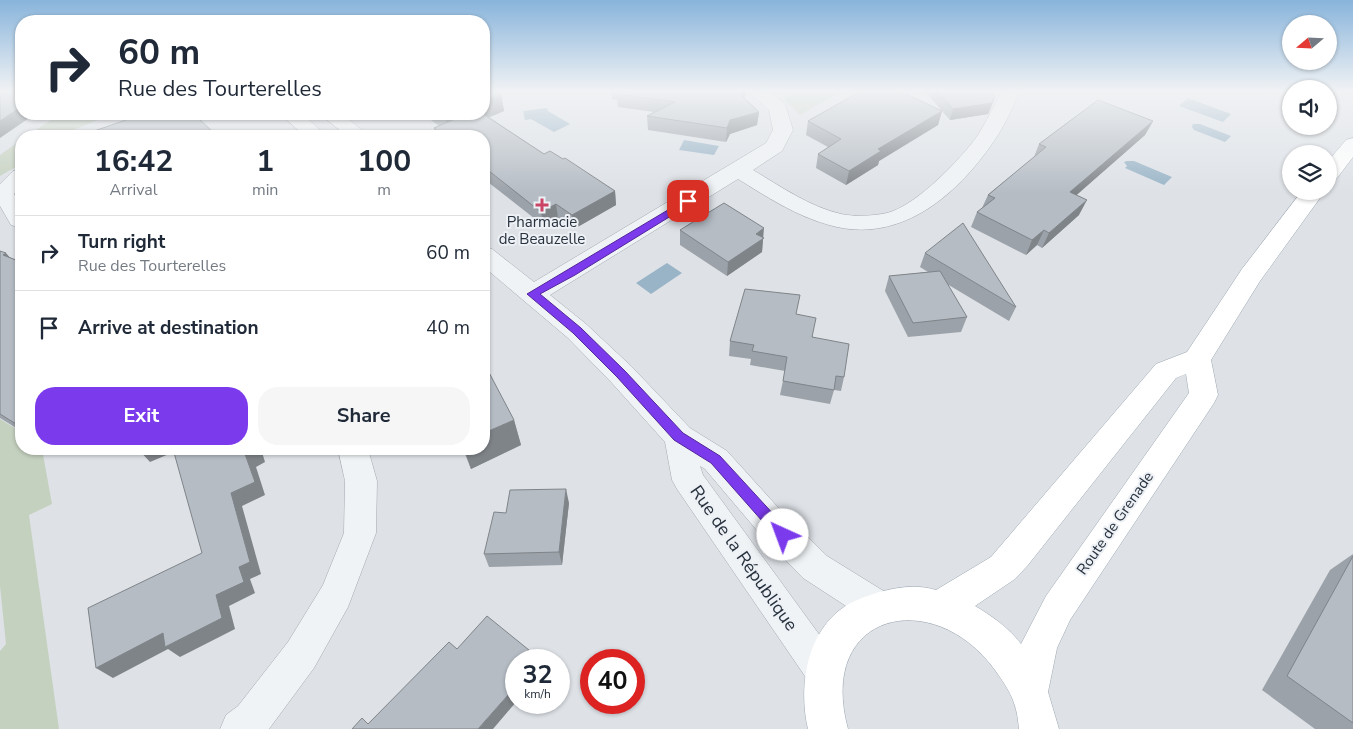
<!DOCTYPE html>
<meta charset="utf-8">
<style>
:root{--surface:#fff;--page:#f6f6f7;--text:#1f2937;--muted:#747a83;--line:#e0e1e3;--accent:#7c3aed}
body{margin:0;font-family:"Nunito Sans",sans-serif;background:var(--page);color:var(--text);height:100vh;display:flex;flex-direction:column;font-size:19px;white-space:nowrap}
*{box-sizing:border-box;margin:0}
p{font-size:16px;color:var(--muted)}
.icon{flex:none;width:28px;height:28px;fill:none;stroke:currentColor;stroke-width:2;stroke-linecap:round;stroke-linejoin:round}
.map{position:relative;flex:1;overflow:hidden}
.panel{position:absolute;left:15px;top:130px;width:475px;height:325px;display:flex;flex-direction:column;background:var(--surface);border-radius:20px;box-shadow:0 1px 4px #0004}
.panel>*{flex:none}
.banner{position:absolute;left:15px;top:15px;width:475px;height:105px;border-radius:20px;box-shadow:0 1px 4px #0004;background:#fff;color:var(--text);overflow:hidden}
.needle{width:32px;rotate:251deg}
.buttons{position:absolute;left:1282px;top:15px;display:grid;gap:10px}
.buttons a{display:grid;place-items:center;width:55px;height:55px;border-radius:50%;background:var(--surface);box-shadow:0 1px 4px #0004;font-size:25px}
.speed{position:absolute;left:505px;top:649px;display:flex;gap:10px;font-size:25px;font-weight:700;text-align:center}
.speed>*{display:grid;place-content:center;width:65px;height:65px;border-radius:50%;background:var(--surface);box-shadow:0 1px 4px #0004;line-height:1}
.speed small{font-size:12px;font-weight:400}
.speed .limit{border:8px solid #d22;background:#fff;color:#111}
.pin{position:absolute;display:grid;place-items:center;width:42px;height:42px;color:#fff;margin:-21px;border-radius:10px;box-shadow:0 2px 8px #0006}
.me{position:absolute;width:55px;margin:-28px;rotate:317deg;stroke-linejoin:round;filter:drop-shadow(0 0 4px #0008)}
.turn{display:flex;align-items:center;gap:18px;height:105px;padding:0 20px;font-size:22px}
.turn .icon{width:65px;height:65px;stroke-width:2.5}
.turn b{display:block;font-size:35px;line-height:42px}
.eta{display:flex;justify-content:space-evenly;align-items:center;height:85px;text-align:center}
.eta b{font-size:30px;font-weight:700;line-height:35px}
.action{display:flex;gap:10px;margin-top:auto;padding:10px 20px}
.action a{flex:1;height:58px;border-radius:20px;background:var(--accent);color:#fff;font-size:20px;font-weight:700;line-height:58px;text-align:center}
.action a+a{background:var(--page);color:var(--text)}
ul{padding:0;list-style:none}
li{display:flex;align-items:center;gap:15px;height:75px;padding:0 20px;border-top:1px solid var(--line)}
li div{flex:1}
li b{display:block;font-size:19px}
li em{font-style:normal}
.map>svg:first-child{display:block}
.green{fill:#c5d1bf}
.water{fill:#99b4c7}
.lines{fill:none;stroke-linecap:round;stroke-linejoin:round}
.minor-casing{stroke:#a3a9b1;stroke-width:1}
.major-casing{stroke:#9da8b2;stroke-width:1}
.minor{fill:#f0f3f5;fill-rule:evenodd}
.major{fill:#fff;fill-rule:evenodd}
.wall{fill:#9ca2a9}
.shaded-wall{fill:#7f8489}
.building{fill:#b5bcc4;stroke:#7f8489}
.route{fill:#7c3aed;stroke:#51269a}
.poi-dot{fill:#cb4465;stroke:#edf1f5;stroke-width:2}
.labels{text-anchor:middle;stroke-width:4;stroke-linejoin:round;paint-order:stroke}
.poi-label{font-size:15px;fill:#27313d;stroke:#edf1f5}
.street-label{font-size:15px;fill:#27313d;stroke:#edf1f5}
.near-street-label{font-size:18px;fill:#27313d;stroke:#edf1f5}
</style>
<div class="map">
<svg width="1353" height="729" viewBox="0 0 1353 729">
<rect width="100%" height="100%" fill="#dee2e7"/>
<path class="green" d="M799,91H842L800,115L784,99Z
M60,114H112L59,136H27Z
M21,140V164L0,176V155Z
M0,419L21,432V449H42L52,504L29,515L59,729H0V651L6,644L0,586Z"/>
<path class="water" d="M1188,98L1231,114L1223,122L1179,106Z
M547,108L548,111L570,124L554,132L531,119L525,120L523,111Z
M1193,124H1200L1231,136L1225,142L1194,130L1192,127Z
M684,140L719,146L714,155L679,150Z
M1127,161H1134L1172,177L1164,185L1125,168L1127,166L1124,162Z
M667,263L682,273L651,294L636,283Z"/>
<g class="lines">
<g class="minor-casing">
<path id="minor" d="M748,91H769L785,104L793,130L782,151L753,170C780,186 810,207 841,214C855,217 873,216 887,213C916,206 961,159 978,135C987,121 994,105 1002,91H1020C1013,106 1007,121 998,135C961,192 902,246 829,225C796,216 767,197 738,179L550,295L586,324L631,366L690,428L727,451L784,514L827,556L890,595L896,607L890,619L878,624L866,619L803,578L760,534L705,469L700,466L703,475L837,659L843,672L837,685L824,691L811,685L677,489L672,480L665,442L611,382L568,338L484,267V247L492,249L534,282L766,143L773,130L769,110Z
M280,114H302L327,136H305Z
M320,114H342L369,136H347Z
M21,170V188L14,194L21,203V228L11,225L0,206V184L13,171Z
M338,449H368L377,481L376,533L348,607L314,668L269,729H220L226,715L238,706L288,642L323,585L344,533L345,481Z"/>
</g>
<g class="major-casing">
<path id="major" d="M1353,138V157L1337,178L1329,179V160L1346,140Z
M1302,191H1325L1260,281L1211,360L1218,395L1214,403L1070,620L1057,648L1048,692L1059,729H1019C1018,720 1017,711 1014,703C1010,691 1002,680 995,670C933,585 816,612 848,729H808C799,691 805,642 835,614C847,603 861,598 876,593C897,587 916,584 936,590L991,557L1156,364L1187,352L1242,269ZM1186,374L1189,393L1046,596L1021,644C1009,628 992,616 975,606L1015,579L1028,565L1176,378Z"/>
</g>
<use href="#minor" class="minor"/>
<use href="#major" class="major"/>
</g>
<path class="wall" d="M611,91H747L744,98L759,112L757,125L730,134L726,142L648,130L647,116L654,112L618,107L617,100L612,99Z
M925,91H990L995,96L991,107L988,114L950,120L942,111L938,125L879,161L878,165L846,185L816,168L818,154L828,147L806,135L808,121L942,111Z
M501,94L504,111L489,117L544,154L615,191L616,205L574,229L558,218L544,226L484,179V136H436L434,128L439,126L423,114H484Z
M1153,121L1145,135L1076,195L1079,215L1042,248L1037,245L1026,255L971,227L977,212L982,208L988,195L1034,157L1039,144Z
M680,230L763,238L762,252L727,276L680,245Z
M0,251L11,258L21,262V431L0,418Z
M925,253L1016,307L1009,321L947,284L967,317L961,332L908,337L885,291L889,276L928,272L920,267Z
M796,314L813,337L844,377L841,391L834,390L830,404L780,395L785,371L750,365L751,359L729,356L730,341Z
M514,420L521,445L471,469L463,449H484Z
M569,503L562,565L489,567L484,554L506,513Z
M1353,554V729H1315L1262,690L1330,570Z"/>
<path class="shaded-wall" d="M743,91H747L740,108L741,95Z
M501,94L504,111L450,134L445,116L452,114H484V101Z
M995,96L991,107L988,114L950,120L953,109Z
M21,107V114H35L0,138V121Z
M942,111L938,125L879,161L878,165L846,185L849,171L878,149Z
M759,112L757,125L730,134L726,142L727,128L730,120Z
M1153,121L1145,135L1063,207L1070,192Z
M615,191L616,205L574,229L572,215Z
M1087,200L1079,215L1042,248L1049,233Z
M556,204L558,218L544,226L541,212Z
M764,228L762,252L727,276L728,262L756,234Z
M1044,230L1037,245L1026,255L1032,240Z
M6,253L19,268L3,255Z
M514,420L521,445L471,469L464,449H484V433Z
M138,449H181L150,462Z
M255,449H261L265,462L256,467L265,495L242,506L261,574L250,579L255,593L229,606L235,629L180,657L168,649L113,678L96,668L216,595L239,567L231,493L245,454Z
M566,489L569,503L562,565L559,552Z
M516,686V702L493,729H478Z"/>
<path class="building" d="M0,91H14L21,98V107L0,121Z
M484,91H497L501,94L484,101Z
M619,91H743L741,95L759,112L730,120L727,128L647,116L675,102L617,94Z
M861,91H900L942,111L878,149L881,151L849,171L818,154L841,139L808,121Z
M937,91H990L995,96L992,103L953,109Z
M1098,100L1153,121L1070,192L1087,200L1049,233L1044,230L1032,240L977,212L995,198L988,195L1046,147L1039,144Z
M143,114H194L217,136H80Z
M442,114H452L445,116Z
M467,114H483L544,154L550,151L563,159L565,158L615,191L572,215L556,204L541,212L484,167V136H444L434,128Z
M724,203L764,228L756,234L764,238L728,262L680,230Z
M963,223L1016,307L925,253Z
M0,251L6,253L3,255L21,262V427L0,414Z
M940,271L967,317L913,323L889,276Z
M745,289L800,295L796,314L816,318L812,337L849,344L844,377L836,376L834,390L783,381L787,357L752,351L754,345L730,341Z
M484,363L514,420L484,433Z
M173,449H255L245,454L255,482L231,493L250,562L239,567L244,582L216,595L222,618L165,647L163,633L96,668L88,608L202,553Z
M566,489L559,552L484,554L494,512L506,513L510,490Z
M1353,556V723L1287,676Z
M487,616L540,659L539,660H516V686L478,729H352L362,718L368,724L449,642L457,649Z"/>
<linearGradient id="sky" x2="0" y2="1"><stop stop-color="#88b4db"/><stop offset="0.47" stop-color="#f0f2f4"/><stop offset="1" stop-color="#f0f2f4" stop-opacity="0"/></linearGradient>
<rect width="1353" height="193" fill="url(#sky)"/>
<path class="route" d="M688,198L693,201L692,203L575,275L540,294L581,328L625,371L683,433L720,456L788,530L790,535L788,539L783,541L778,539L711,463L674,440L617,377L573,333L527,294Z"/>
<path class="poi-dot" d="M539.5 197.5h5v5h5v5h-5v5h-5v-5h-5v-5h5z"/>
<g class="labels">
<g class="poi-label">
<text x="542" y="227">Pharmacie<tspan x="542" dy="17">de Beauzelle</tspan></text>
</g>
<g class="street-label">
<text transform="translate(1115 523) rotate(-55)" y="5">Route de Grenade</text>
</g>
<g class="near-street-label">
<text transform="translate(744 558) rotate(55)" y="6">Rue de la République</text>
</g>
</g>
</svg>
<div class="buttons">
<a><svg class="needle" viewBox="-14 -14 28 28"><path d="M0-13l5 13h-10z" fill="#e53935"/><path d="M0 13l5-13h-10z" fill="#747a83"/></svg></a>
<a><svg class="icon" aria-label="sound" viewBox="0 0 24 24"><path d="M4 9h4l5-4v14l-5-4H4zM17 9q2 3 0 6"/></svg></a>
<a><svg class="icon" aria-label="layers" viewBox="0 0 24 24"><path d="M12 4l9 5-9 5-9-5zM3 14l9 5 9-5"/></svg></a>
</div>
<div class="speed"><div>32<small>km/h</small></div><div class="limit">40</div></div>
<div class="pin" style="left:688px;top:201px;background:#d93025"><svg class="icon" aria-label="arrive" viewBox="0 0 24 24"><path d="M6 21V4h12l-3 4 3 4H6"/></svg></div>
<svg class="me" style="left:783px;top:535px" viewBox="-20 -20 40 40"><circle r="19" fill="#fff"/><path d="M0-13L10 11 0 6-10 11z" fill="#7c3aed"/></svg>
<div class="banner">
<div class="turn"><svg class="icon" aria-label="right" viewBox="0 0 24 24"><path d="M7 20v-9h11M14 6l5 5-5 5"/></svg><div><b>60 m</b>Rue des Tourterelles</div></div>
</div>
<section class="panel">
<div class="eta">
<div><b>16:42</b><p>Arrival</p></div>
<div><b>1</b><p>min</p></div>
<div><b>100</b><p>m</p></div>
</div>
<ul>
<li><svg class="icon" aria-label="right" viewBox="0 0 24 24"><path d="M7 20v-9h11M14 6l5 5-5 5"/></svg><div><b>Turn right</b><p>Rue des Tourterelles</p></div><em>60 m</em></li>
<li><svg class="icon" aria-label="arrive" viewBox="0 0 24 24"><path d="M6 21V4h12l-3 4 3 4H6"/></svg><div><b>Arrive at destination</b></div><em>40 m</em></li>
</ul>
<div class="action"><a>Exit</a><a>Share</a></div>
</section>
</div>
